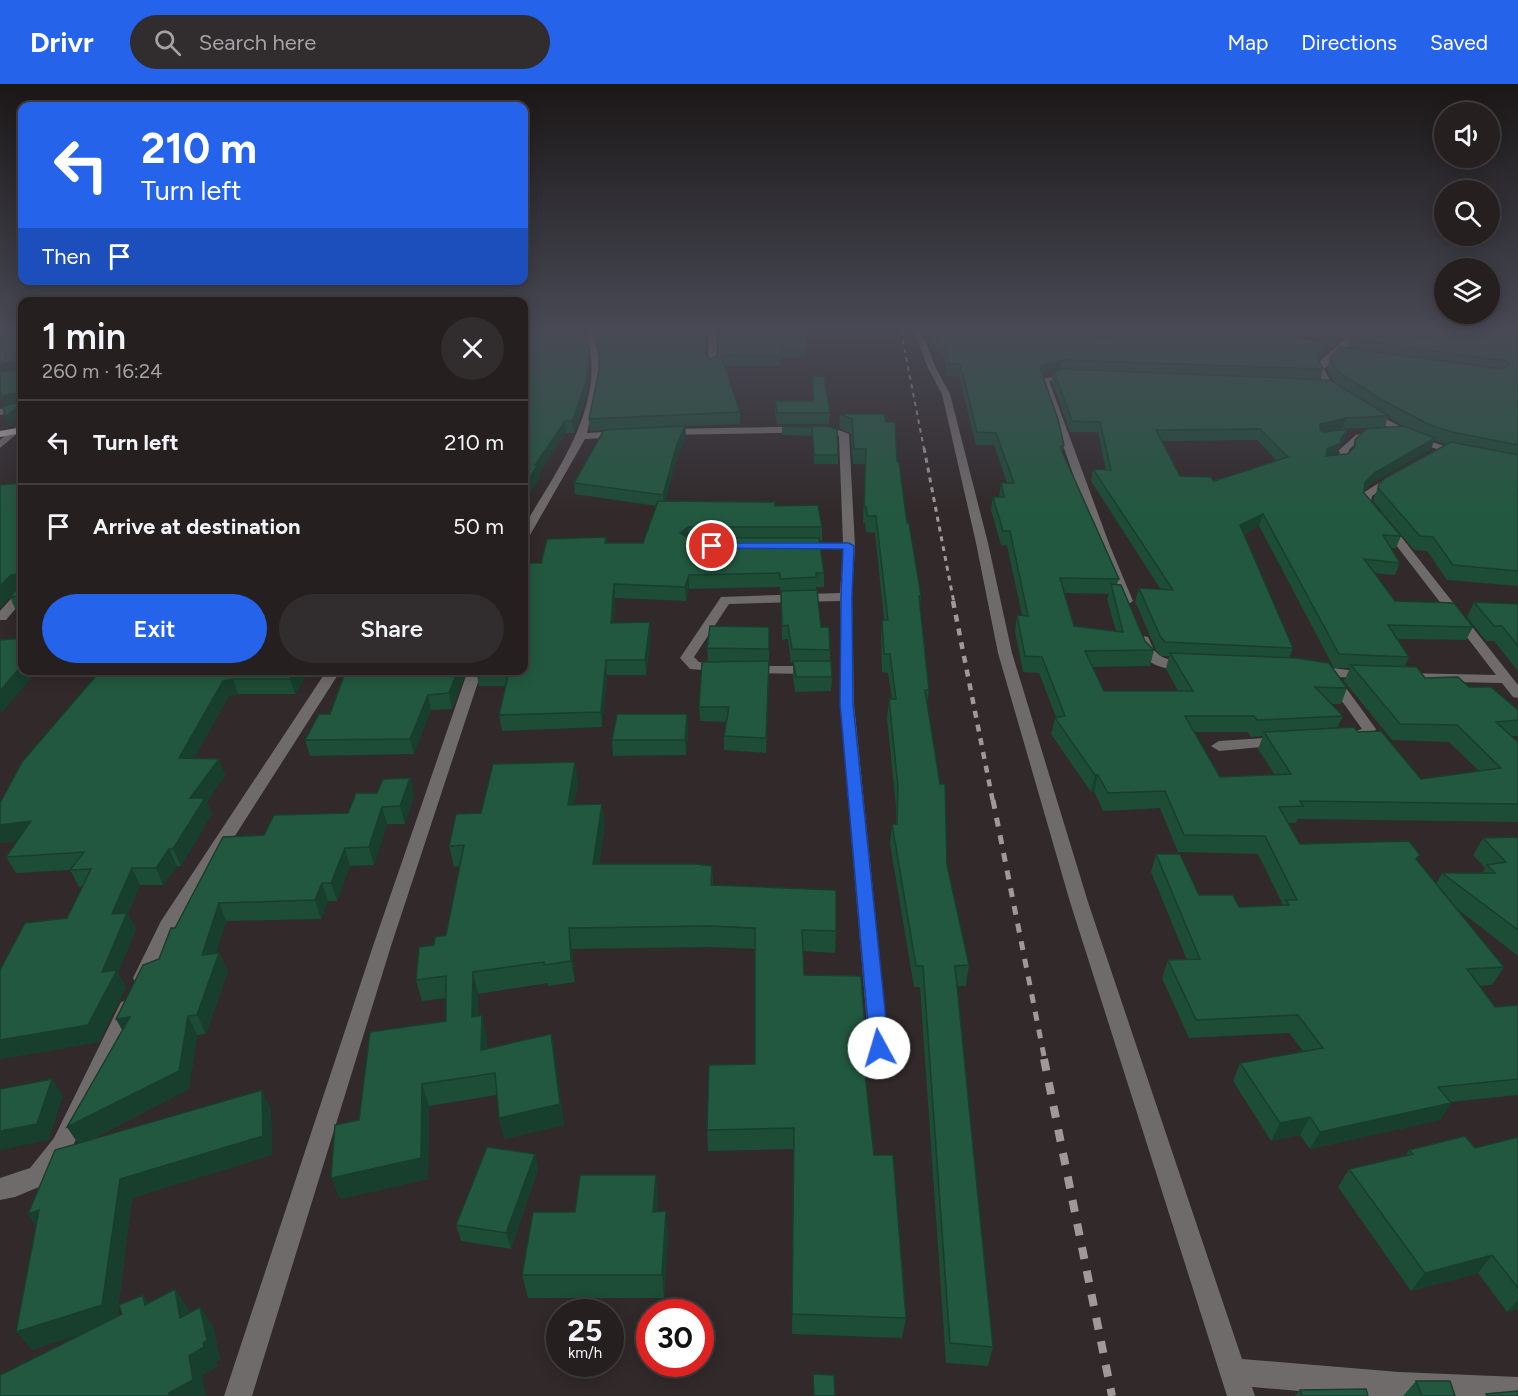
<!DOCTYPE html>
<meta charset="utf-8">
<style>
:root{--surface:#251f20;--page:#312c2d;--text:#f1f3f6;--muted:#a3a2a5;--line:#423d3e;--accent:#2563eb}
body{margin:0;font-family:Figtree,sans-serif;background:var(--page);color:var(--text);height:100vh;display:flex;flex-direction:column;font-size:22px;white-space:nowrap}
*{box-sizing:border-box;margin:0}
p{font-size:20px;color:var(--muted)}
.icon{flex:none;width:33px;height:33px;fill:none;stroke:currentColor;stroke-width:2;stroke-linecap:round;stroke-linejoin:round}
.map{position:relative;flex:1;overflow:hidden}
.side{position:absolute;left:18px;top:213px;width:510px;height:378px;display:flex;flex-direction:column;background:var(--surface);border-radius:12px;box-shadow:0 3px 15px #0003,0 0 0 2px var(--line)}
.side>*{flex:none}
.top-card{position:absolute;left:18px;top:18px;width:510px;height:183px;border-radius:12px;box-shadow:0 3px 15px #0003,0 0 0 2px var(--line);background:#2563eb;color:#fff;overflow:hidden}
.controls{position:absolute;left:1434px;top:18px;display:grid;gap:12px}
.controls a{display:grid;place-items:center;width:66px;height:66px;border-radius:50%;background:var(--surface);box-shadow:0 3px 15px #0003,0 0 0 2px var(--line);font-size:30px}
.speed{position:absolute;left:546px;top:1215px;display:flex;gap:12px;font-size:30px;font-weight:700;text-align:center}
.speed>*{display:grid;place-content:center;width:78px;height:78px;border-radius:50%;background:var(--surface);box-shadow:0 3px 15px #0003,0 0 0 2px var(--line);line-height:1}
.speed small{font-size:15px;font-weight:400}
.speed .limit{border:9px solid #d22;background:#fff;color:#111}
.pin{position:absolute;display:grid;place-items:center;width:51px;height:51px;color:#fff;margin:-26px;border:3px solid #fff;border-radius:50%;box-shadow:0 2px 6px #0007}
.me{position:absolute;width:66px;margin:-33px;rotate:354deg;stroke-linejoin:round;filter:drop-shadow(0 0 4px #0008)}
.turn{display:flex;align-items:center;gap:21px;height:126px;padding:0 24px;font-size:27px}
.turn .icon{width:78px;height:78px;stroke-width:2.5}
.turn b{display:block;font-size:42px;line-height:51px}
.then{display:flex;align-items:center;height:57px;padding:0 24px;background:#0003;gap:12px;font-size:22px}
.round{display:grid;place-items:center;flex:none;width:63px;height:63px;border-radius:32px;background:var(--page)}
.overview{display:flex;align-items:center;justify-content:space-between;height:102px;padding:0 24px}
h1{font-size:36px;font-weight:600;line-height:45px}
.action{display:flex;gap:12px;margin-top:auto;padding:12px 24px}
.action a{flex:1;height:69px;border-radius:36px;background:var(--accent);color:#fff;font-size:24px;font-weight:600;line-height:69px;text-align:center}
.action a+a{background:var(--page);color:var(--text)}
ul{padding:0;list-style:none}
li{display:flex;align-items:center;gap:18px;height:84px;padding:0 24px;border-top:2px solid var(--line)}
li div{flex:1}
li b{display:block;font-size:22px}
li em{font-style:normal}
header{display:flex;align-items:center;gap:36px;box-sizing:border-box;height:84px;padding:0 30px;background:var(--accent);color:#fff}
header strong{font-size:28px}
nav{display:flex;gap:33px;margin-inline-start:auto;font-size:21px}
.search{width:420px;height:54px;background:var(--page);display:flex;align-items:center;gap:15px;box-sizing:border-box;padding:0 21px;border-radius:33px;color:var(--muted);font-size:22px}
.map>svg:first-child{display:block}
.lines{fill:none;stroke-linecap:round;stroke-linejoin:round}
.minor{fill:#6f6b6b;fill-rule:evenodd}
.major{fill:#b3aaab;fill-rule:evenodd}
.rail-far4{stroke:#9f999a;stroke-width:2;stroke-dasharray:4.5 4.5;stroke-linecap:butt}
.rail-far3{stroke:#9f999a;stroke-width:3;stroke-dasharray:5 5;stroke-linecap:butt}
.rail-far2{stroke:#9f999a;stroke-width:4.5;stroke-dasharray:7 7;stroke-linecap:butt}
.rail-far1{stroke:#9f999a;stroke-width:5;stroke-dasharray:9 9;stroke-linecap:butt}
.rail{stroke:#9f999a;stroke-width:8;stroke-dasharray:12 12;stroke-linecap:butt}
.wall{fill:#1d4c37;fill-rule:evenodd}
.shaded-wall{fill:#183e2d}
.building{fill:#225840;stroke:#183e2d;stroke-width:1.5;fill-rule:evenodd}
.route{fill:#2563eb;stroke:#184099;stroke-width:1.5}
</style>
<header>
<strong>Drivr</strong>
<div class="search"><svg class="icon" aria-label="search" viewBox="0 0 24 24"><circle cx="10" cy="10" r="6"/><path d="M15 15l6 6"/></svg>Search here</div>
<nav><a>Map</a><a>Directions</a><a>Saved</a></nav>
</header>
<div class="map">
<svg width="1518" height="1312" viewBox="0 0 1518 1312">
<rect width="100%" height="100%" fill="#31292a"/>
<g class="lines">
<path class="minor" d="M584,247H591C607,280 595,315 587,349L621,347L626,350L621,353L585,355L530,451L524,454V442C556,388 612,313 584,247Z
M709,247H717L716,282L712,284L708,282Z
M914,247H921L936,284L950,310L988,459L1012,569L1088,818L1242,1275L1399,1288L1518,1293V1312H1358L1252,1303L1255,1312H1227L1070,818L998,569L976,459L942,310L928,284Z
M1354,247H1360L1361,249L1324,285L1332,300L1344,308L1340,311L1326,304L1316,285L1318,279Z
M1072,290L1076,292L1075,294L1049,297L1110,462L1133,517L1127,521L1121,517L1098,462L1040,295Z
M22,321V327L0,331V325Z
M1369,326L1424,355L1464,369L1459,372L1418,359L1366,331V327Z
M828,342L849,350L855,462L852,513L854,620L889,964L886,970L879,973L872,970L869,964L840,620V517L729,520L694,573L699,578L725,582L727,585L725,588L690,585L680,574L721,513L840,509L843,465H801L795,462L801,459H843L839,352L827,348L666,351L661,348L666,345Z
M1380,345L1383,346V350C1369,353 1359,354 1349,366L1350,372L1342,379L1330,382L1325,379L1340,371L1339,366L1356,351Z
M11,346L19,348L0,364V356Z
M1393,390L1402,392L1372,412L1371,418L1384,431L1518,601V614L1513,613L1502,599L1403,597L1396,593L1403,589L1496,591L1376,435L1361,419L1363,409Z
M22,506V517L6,536H0V527L18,507Z
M1143,552L1148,553C1151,559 1153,566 1158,570C1169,580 1185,572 1195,581C1186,590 1159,585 1149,577C1143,571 1140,563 1136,556Z
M750,582H813L820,586L813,590L745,589L743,586L745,583Z
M1317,582L1372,589L1374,592L1372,595L1338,593L1376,645L1372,653L1351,657L1346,656L1344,653L1346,650L1362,645L1326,595L1330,592L1312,589L1310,586Z
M327,586H341L176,844L150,899L143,902L136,899L133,894L161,837Z
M468,586H482L391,862L252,1312H224L373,862Z
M1279,653L1287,658L1284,661L1219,667L1211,662L1219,657Z
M128,916L135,918L138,924L70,1068L46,1100L15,1113L0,1116V1094L30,1084L54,1054L121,918Z"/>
<path class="major" d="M22,343V349L0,353V347Z"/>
<path class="rail-far4" d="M901,247L924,365"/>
<path class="rail-far3" d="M924,364L954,519"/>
<path class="rail-far2" d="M953,517L993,718"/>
<path class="rail-far1" d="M993,716L1045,977"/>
<path class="rail" d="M1044,975L1112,1312"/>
</g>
<path class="wall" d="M524,247L590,287L587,310L574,349H566L539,389L540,393L524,419Z
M593,247H709H708L706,272L711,275L718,271L807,247L806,273H781L780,282H724L740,328V340L685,342L686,353L678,371L665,417L775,422L822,443V457H820L824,489V503H816V506L821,543L830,566V577L832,593L831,607L795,608L793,591V579H791L788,555L782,556L780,503L689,505L686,517L615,514L614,539L651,553L646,591H607L602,643L502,647L499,631L506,602H479L476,587L524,586V502L541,479L606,453L607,459H643L657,422L575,410L574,399L604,346L590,347L589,335L599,287V268Z
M923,247H1120L1113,252L1120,250L1125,247H1352L1333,263L1328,262L1325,270L1318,276L1323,285L1320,296L1334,298L1327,285L1330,274L1347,264L1350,255L1359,247H1518V502L1447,496L1427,467L1414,466L1373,417L1379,400L1446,360L1434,356L1431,365L1370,400L1364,406V409L1401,452L1396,464H1391L1400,479L1395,491L1374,489L1395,517L1473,543L1466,556L1397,555L1409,573L1404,583L1425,594L1469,603L1518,626V652H1512L1518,658V738L1298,735L1296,739H1288L1300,760L1417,776L1436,800L1442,789H1482L1485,784L1473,771L1483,754L1518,753V872L1456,824L1504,883L1492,901L1479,902L1495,923L1518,921V1011L1451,1018L1440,1036L1310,1065L1300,1051L1271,1057L1233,997L1240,979L1303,967L1289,949L1189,954L1162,894L1168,876H1187L1151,788L1156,770L1199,811L1239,823L1283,821L1258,770L1178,768L1160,724L1103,727L1094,707L1091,708L1051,650L1055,634L1056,633L1039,589L1023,588L1015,547L1017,531H1022L1007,462L1001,461L991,426L993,413H999L1001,399H1007L994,361H976L959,292H947L945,277ZM1053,289L1052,298L1070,348H1098L1106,386L1093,385L1091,397L1161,506L1139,504L1135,517L1156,566L1161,572H1169L1166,585L1178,607H1104L1092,583L1150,582L1154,566L1145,557L1117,500L1119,495L1062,368L1064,361L1042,292ZM1388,333L1403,342L1355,356L1352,366L1347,370L1333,372L1337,370L1340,361L1345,356L1329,348L1342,345L1385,343ZM1257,356L1277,377L1214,397L1180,392L1161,357ZM1259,442L1334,584H1350L1344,597L1392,656L1449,658L1479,687L1421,695L1358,648L1337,644L1343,632L1331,620H1341L1347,604L1289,574L1293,564L1244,450ZM1064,509L1109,510L1107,515L1116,547L1074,542ZM1194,648H1248L1251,653L1263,652L1258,665L1275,691L1220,693Z
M775,317L830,329L829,340H777L775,328Z
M840,330H884L897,377L921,512L920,522L929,606L927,621L947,781L969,881L966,902H957L993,1263L988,1282L946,1279L920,903H914L890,760L892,740H896V723L887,634L889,615H892L888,589L882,588L881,554L882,536H884L875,449L866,448L865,439H863L865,380H853L851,350L839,344Z
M782,342H827L838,371V380H814L812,352L782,351Z
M22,399V527H16L10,513L0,524V401Z
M1474,518L1518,520V587L1494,557H1486L1467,533Z
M769,543V591L766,669L724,666V652L726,638L700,637L699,623L708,578L707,564Z
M101,586H309L295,610H238L229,612L194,674L219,675L225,691L207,718L212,730L181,782H177L163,801H140L128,830L136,845L118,889L126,903L99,958L0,975V886L67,834L83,802L79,803L70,786L16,789L6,773L17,757L0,759V719Z
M346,586H467L452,625L431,626L414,670L310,672L305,656L330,630Z
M687,630L688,645L686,671L613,672L612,656Z
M410,694L414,712L405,740H387L374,781L350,782L337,817H328L321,835L226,837L216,869H219L228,887L206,950L197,951L189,1005L92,1055L271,1025L272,1071L132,1114L117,1233L122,1230L143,1211L148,1219L175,1205L188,1225L189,1229L213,1242L220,1275L216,1278L217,1283L202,1291L84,1249L32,1266L36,1141L28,1130L78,1059L67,1043L122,946L116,935L159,875L175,844L264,751L348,729L377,709Z
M578,698L574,721L605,741L599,780L712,782L713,801L836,847L835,869L803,867L804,891L867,972L865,988L874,1071L906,1234L902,1254L792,1250L793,1065L708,1067L707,1046L755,980V865L710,863L572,865L575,898L548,902V899L478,910V932L487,953V965L551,950L555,972L564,1041L504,1055L499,1034L497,1011L429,1022L428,1095L340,1115L359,1036L446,937V914L422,917L416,896L434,861L446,851L460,782L454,783L449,762L481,729Z
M1518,1053V1225L1507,1228L1478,1189L1411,1207L1338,1103L1349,1085L1406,1071L1409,1066L1475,1064Z
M535,1070L538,1086L511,1165L461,1157L456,1141Z
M658,1115L657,1128L668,1151L664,1214H528L522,1191L575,1128Z
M1416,1297L1455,1312H1403Z
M1300,1306L1368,1312H1295Z"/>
<path class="shaded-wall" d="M0,247H21L0,252Z
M1095,247H1120L1109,255L1093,250Z
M1343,247H1352L1333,263L1337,252Z
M588,254L590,287L587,310L574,349L572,337Z
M1328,259L1325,270L1317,277L1314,284L1320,266Z
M1063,276L1061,287L1039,293L1040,284L1041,282Z
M18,277L22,287L0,292V281Z
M0,307L17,309L22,319L5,322L2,315L0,316Z
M22,322V333L9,343L5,333L17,323Z
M1346,334L1342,345L1316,351L1320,340Z
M565,337L566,349L539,389L540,393L524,419V403L535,381Z
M685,342L686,353L678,371L664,423L663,411L677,360Z
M1349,345L1345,356L1340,361L1337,370L1323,376L1327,365L1341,354Z
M1435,354L1431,365L1370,400L1360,409L1365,398L1374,389Z
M1263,430L1259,442L1236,453L1240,441Z
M688,443L689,457L680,449Z
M17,490V505L0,524V502L11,491Z
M689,491V505L686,517L685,503Z
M614,500L615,514L613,553L611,539Z
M650,538L651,553L646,591L645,576Z
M606,576L607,591L602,643L601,628Z
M22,581V586H38L2,629L0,626V607Z
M295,586H309L295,610L290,595Z
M458,586H467L452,625L449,609Z
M233,595L238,610L229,612L185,690L179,674L223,597Z
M428,611L431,626L414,670L410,655Z
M687,630L688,645L686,671L685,656Z
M219,675L225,691L207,718L212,730L181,782L173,765L190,714Z
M575,678L578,698L571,741L568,721Z
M1095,691H1098L1094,707L1091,708Z
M410,694L414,712L405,740L400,722Z
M602,720L605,741L596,801L593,780Z
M382,723L387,740L374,781L369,763Z
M31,737L40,753L0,759V741Z
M345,764L350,782L337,817L331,799Z
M169,765L177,782L163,801L156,784Z
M132,784L140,801L128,830L136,845L118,889L126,903L99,958L0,975V956L102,888L112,830Z
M322,799L328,817L321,835L315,816Z
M219,819L226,837L210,889L202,871Z
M569,844L572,865L575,898L571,877Z
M219,869L228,887L206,950L197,931Z
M473,888L478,910L477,954L472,933Z
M482,931L487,953L486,987L481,966Z
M188,932L197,951L189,1005L79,1061L67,1043Z
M130,933L127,954L116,935Z
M551,950L555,972L564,1041L504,1055L499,1034Z
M52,995L63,1012L49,1056L0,1066V1047Z
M422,1000L429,1022L428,1095L340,1115L331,1094Z
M262,1006L271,1025L272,1071L132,1114L116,1239L32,1266L16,1248L120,1095Z
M1451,1019L1440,1036L1310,1065L1320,1048Z
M1310,1033L1300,1051L1271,1057L1280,1039Z
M535,1070L538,1086L511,1165L506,1149Z
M656,1091L658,1115L655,1151L653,1128Z
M39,1126L42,1149L28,1130Z
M666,1127L668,1151L664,1214L662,1191Z
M1492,1171L1478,1189L1411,1207L1425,1189Z
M175,1205L188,1225L194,1253L180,1234Z
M143,1211L157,1230L145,1221Z
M1518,1216V1225L1507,1228Z
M200,1223L213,1242L220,1275L216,1278L217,1283L202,1291L206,1312H169V1309L189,1272Z"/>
<path class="building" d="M19,247H22V322L17,323L5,333L3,322L19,318L20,311L17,309L1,312L0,288L20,285V279L18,277L0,281V250Z
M534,247H586L588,254L589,277L586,299L572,337H565L535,381H538L524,403V249Z
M595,247H707L705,271L711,275L718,271L719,247H807V263L781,262L780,272L721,271L740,328L589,335L599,287L600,262Z
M932,247H1098H1095L1093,250L1105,254L1120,250L1125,247H1268L1328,259L1320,266L1317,273L1323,285L1063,276L1041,282L1040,284L1058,335L1064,361L1060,363L1119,495L1060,494L1074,542L1123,548L1111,500L1121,501L1145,557L1154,566L1085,567L1104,607H1193L1170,569L1296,574L1329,579L1347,604L1315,603L1343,632L1257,636L1254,632H1185L1220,693L1291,690L1264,648L1354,643L1358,648L1381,647L1421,695L1501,684L1457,641L1400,640L1351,581L1417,583L1425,594L1458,593L1469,603H1491L1518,626V636L1496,638L1518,658V720L1300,717L1303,722L1279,723L1300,760L1409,757L1420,771L1416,775L1504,883L1467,885L1495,923L1518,921V995L1438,1003L1451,1019L1320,1048L1310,1033L1280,1039L1240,979L1323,964L1298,931L1196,936L1168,876L1200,875L1156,770H1180L1199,811H1233L1239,823L1289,821L1286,816H1297L1265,752L1184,751L1165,707L1108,709L1098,691H1095L1055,634L1065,632L1042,573L1025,572L1017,531L1028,532L1010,447H1003L993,413H1004L1001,399H1014L996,349L977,348L960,280H949L946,266Z
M1309,247H1343L1337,252Z
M1359,247H1379L1427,254L1433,251L1431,248L1423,247H1518V361L1452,348L1430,341L1382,316L1337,287L1330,274L1340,263L1502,285L1509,281L1506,277L1350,255Z
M1063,285L1330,296L1389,332L1346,334L1320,340V346L1324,348L1349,345L1341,354V359L1327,365L1326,372L1347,370L1355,363V356L1366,345L1404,342L1435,354L1374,389L1365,398L1364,409L1401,452L1383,451L1400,479L1364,475L1395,517L1454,519L1473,543L1388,541L1409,573L1339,570L1263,430L1240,441L1293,564L1165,558L1160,552L1139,504L1173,506L1093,385L1111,386L1100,338L1072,337L1054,288ZM1260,345L1288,373L1214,397L1211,393L1180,392L1156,346Z
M813,292H824L830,329H777L775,317H813Z
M840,330H884L886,338H895L897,377L899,378L907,439H909L921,512H919L929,606H925L940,700H945L947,781L969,881L955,882L993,1263L950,1259L923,882H916L892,740H897L898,703L889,615H896L890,570H884L882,536H888L876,432H867L866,423H864L866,365H854L852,335Z
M685,342L677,360L663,411L574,399L604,346Z
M782,342H827L837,345L838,371H814L812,343Z
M1451,358L1518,371V487L1453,481L1433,453L1420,452L1378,404L1379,400L1385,394Z
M22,399V512L10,513L18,503L17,490L11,491L0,502V401Z
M658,417L775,418V422L818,421L822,443H688L680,449L688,454H819L824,489H816V493L780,495V489L689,491L685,503L614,500L611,539L650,538L645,576H606L601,628L499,631L509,587H476L524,586V525L527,513H524V502L530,479H541L547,455L606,453L605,459H643Z
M817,506L821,543H829L830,566L792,565L788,541L782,542L781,507Z
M1474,518L1518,520V562L1502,542H1494Z
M710,542L769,543V565L707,564Z
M22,554V581L0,607V556Z
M769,577L766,654L724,652L729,623H699L702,578Z
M793,577H831L832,593H796Z
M101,586H295L290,595H233L223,597L179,674L219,675L190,714H205L173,765H169L156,784H132L112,830L127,829L102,888L117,886L88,941L0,956V886L25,839L67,834L91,785L70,786L84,768L6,773L31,737L0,741V719L22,678Z
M346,586H458L449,609L428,611L410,655L305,656L319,630H330Z
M617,630H687L685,656H612Z
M575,678L568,721L602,720L593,780H695L712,782L711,801L836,806V847L802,846L804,891L861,892L867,972H863L874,1071H893L906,1234L792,1230L794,1044L707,1046L709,981L755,980V844L709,842L569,844L571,877L544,881V878L473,888L472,933L482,931L481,966L551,950L560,1020L499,1034L495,989L422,1000L421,1074L331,1094L335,1041L359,1036L370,948L446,937V892L416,896L419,863L434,861L435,853L446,851L464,761L449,762L456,730L481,729L493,680Z
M410,694L400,722L382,723L369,763L345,764L331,799H322L315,816L219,819L202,871L219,869L197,931L188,932L179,987L67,1043L130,933L116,935L143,881L159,875L171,844H175L223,753L264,751L274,731L348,729L356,709H377L383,695Z
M1518,753V846L1442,789H1495L1487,781L1506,778L1483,754Z
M52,995L37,1040L0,1047V1005Z
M262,1006L263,1052L120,1095L102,1221L16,1248L39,1126L28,1130L55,1066Z
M1465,1052L1475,1064L1518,1053V1204L1492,1171L1425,1189L1349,1085L1413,1070L1409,1066Z
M487,1063L535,1070L506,1149L456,1141Z
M580,1091H656L653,1128L666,1127L662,1191H522L533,1128H575Z
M175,1205L180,1234L200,1223L207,1256L203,1259L204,1263L189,1272L193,1296L169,1309V1312H0V1291L122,1230L119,1221L143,1211L145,1221Z
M813,1290L834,1291L835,1312H814Z
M1416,1297H1450L1455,1312H1422Z
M1366,1305L1368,1312H1302L1300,1306Z
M1518,1307V1312H1487L1486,1310Z"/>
<linearGradient id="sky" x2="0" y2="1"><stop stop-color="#1b1717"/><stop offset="0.57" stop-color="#484955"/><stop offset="1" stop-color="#484955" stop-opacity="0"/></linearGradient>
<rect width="1518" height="430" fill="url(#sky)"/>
<path class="route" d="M712,459H849L854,462L852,513L853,620L889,964L886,970L879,972L873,970L870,964L840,620L841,513L843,465L709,464V460Z"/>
</svg>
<div class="controls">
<a><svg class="icon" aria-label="sound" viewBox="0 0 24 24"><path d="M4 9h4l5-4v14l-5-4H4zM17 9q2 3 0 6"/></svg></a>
<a><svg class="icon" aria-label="search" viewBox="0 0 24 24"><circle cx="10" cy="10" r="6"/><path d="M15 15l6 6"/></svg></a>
<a><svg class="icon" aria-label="layers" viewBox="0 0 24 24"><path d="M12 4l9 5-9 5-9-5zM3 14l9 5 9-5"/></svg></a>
</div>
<div class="speed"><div>25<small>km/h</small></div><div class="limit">30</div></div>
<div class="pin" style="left:712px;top:462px;background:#d93025"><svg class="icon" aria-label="arrive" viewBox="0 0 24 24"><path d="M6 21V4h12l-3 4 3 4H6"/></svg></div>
<svg class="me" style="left:879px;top:964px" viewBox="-20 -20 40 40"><circle r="19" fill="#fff"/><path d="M0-13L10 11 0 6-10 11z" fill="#2563eb"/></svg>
<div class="top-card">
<div class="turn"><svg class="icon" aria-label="left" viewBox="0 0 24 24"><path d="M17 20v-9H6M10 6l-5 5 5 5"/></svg><div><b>210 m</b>Turn left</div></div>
<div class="then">Then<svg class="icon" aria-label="arrive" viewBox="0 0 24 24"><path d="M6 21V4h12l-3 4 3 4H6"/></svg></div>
</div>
<section class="side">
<div class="overview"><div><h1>1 min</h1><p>260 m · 16:24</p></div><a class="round"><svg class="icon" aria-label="close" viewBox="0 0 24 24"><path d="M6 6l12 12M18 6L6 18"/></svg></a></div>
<ul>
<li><svg class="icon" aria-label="left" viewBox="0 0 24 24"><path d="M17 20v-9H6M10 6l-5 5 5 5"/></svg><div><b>Turn left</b></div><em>210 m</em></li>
<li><svg class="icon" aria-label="arrive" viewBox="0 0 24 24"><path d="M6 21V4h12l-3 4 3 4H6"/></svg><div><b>Arrive at destination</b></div><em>50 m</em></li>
</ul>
<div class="action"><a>Exit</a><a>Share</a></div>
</section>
</div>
